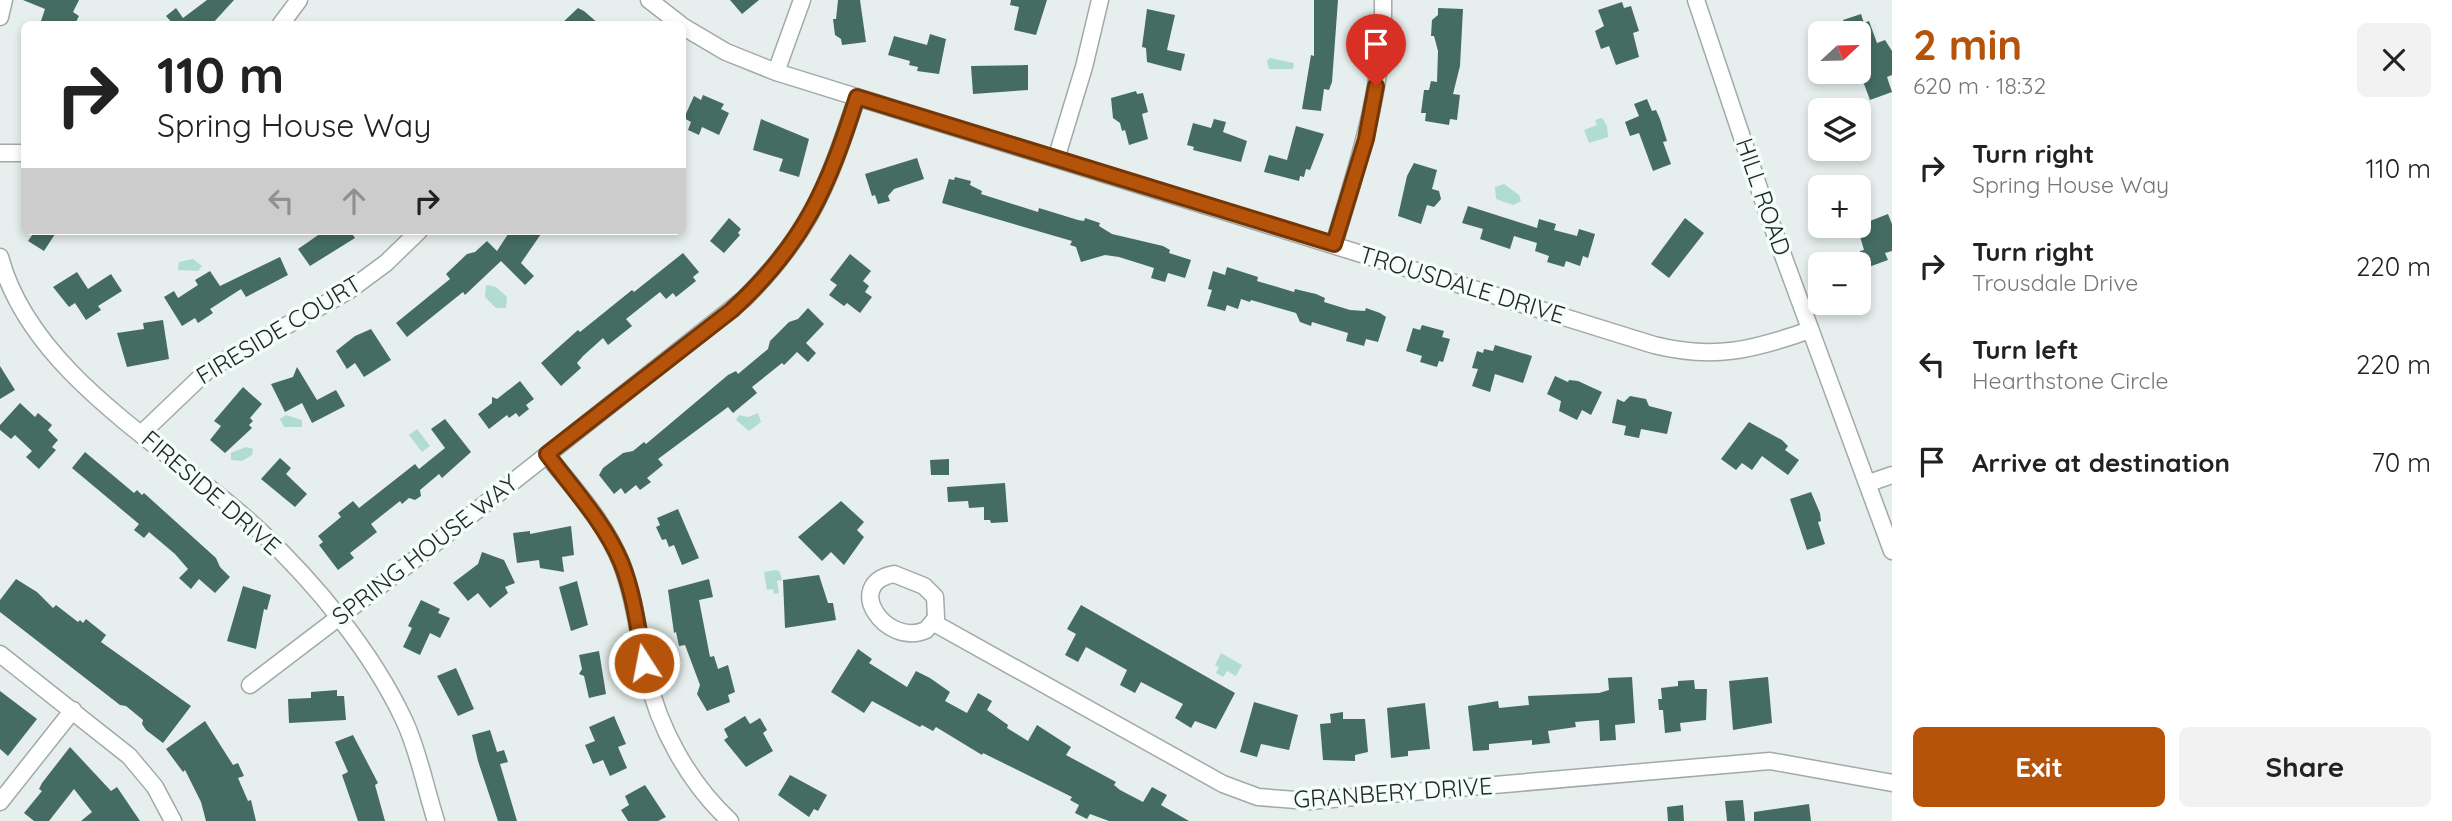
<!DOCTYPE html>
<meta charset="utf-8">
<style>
:root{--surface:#fff;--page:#f2f2f2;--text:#222;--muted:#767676;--accent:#b45309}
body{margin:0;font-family:Quicksand,sans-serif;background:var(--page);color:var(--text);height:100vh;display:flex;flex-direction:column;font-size:26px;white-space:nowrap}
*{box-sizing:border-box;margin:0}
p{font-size:23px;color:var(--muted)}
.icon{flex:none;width:38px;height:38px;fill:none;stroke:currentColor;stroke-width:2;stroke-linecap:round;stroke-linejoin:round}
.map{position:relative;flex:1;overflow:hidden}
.side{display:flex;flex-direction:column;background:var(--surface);width:560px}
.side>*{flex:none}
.banner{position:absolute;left:21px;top:21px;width:665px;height:214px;border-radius:10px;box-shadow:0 4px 10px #0003;background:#fff;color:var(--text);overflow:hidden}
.needle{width:46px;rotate:68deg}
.tools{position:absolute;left:1808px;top:21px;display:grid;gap:14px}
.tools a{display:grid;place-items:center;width:63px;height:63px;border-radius:10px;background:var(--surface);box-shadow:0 4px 10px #0003;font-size:35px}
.pin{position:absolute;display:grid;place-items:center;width:60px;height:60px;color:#fff;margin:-72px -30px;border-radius:50% 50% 50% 0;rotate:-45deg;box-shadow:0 0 7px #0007}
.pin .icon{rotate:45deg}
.me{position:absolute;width:77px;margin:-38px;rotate:349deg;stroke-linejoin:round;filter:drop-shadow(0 0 5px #0008)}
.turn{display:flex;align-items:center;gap:24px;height:147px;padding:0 21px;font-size:32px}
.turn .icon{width:91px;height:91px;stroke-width:2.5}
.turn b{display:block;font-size:49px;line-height:60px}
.lanes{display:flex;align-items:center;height:66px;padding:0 21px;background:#0003;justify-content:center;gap:35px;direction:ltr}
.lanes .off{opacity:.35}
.round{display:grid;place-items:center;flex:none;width:74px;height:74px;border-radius:10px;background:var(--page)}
.overview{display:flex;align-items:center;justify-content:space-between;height:119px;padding:0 21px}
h1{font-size:42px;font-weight:700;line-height:52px;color:var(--accent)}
.cta{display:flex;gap:14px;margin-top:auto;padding:14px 21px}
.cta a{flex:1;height:80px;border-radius:10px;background:var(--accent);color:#fff;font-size:28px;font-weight:700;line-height:80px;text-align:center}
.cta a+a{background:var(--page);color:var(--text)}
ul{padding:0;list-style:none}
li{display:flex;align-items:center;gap:21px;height:98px;padding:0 21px}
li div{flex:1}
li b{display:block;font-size:26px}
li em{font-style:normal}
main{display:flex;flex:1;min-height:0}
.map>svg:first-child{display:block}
.water{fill:#b1dcd2}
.building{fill:#446c63}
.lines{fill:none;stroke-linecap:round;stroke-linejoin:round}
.street-casing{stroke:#a2aaa8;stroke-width:19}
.street{stroke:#fff;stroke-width:16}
.route-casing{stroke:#753606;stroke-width:18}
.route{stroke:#b45309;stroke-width:12}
.labels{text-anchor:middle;stroke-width:7;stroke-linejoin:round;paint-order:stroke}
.street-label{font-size:24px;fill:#242726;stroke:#f3fdfa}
</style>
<main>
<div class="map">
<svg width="1892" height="821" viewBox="0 0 1892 821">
<rect width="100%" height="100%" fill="#e6efed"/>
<path class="water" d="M1270,58L1294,63L1293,69H1269L1267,61Z
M1602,118L1607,126L1608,137L1589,143L1584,130L1597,125L1595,120Z
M1504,184L1519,195L1521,201L1513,205L1496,199L1495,187Z
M193,259L202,266L198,271L178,270L179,262Z
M486,285L496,287L507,297L506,308H496L485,297Z
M758,413L761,422L749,431L736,420L739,415L748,417Z
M286,415L302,420V427H284L280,419Z
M417,429L430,446L422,452L409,435Z
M246,447L253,449L252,455L242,461L231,460V453Z
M776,570L780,572L782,580L777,581L779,593L774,594L773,589L767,590L764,572Z
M1221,653L1242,665L1236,676L1227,671L1223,677L1216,673L1219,667L1215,665Z"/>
<path class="building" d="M23,0H79L73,12L79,16L75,24H40L45,9Z
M207,0H234L212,24H173L166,16L176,8L183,18Z
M730,0H759L742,14Z
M838,0H860L866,42L842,45L841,39L835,35L833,19H836Z
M1011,0H1047L1036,35L1014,30L1019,7L1010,5Z
M1314,0H1338L1332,82L1329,90L1324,89L1321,111L1302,109L1311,55L1314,56Z
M1622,2L1624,8L1631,6L1639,31L1633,33L1639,57L1616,65L1609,46L1601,49L1595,31L1604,26L1598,10Z
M578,8L584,11L599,24H561Z
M1438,8L1463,9L1460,66L1453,94L1460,95L1457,120L1450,119L1449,125L1425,121L1426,113H1421L1424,90H1429L1431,81L1437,82L1438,51L1434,36H1431L1432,20L1438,15Z
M1147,9L1175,15L1167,50L1185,54L1181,71L1147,62L1146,48L1142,47Z
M1861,14L1864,23L1869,21L1877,43L1885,40L1892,51V75L1887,77L1892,92L1870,100L1858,68V33H1847L1843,20Z
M930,34L946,39L939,74L917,71L918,67L909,65L910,61L888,55L894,36L927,45Z
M1028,65V90L973,94L971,66Z
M1136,91L1137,94L1143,93L1148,112L1142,114L1148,139L1129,145L1125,130L1122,131L1120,123L1113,118L1111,98Z
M703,95L724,104L721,109L729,113L719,135L702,127L699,135L688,130L691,122L684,118L694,96L701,100Z
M1647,99L1652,111L1656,110L1660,119L1667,141L1663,142L1671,164L1653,171L1639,133L1630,136L1625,122L1639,116L1634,104Z
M761,119L809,139L799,177L779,171L783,159L753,150Z
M1214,119L1226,122L1223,132L1247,141L1241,162L1193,150L1194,147L1187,145L1193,123L1211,128Z
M1296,126L1324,134L1310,170L1306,169L1304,177L1300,176L1299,181L1264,172L1269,155L1287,160Z
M917,158L924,179L894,189L888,196L890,201L878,204L875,195L872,196L865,174Z
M1414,163L1437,170L1432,189L1439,191L1441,199L1434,207L1427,205L1421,224L1398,216L1407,176Z
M955,177L971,181L970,185L982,191L981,194L1038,212L1039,208L1078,220L1084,221L1085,218L1100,223L1099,226L1112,234L1163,246L1170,250L1169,253L1191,260L1185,278L1168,273L1165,282L1151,278L1154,268L1119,257L1105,255L1081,262L1076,247L1070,245L1072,241L942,203L949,179L954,180Z
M1468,206L1537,228L1539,219L1556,224L1554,230L1577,236L1579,229L1595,234L1588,258L1583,256L1580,266L1566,261L1564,267L1547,262L1549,256L1535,251L1537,243L1514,236L1510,249L1480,239L1483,229L1462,223Z
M1888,214L1892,224V251L1885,253L1888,260L1866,268L1860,251L1864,250L1857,226Z
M729,218L741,229L738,233L740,235L724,253L710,241Z
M1685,218L1704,233L1669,278L1651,264Z
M35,231H57L44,251L28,241Z
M324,231H350L355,238L310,266L298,249Z
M510,231H543L521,263L534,276L525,285L501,261L465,295L463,292L407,337L396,323L450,279L446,274L467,254L475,252L487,241L497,251Z
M683,253L699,272L693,277L696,281L676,297L673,293L666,299L660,292L626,319L632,326L608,345L603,338L583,356L577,363L581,368L561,386L541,363L578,330L580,332L632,290L634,292Z
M850,254L871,271L863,281L869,286L865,292L872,297L860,313L847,303L844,306L829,295L837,285L830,280Z
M280,257L288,275L246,297L241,289L210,309L213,313L198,323L195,318L182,326L164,297L174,291L178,298L198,285L195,280L210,271L220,286Z
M1227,267L1258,277L1257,281L1294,292L1295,289L1316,294L1325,298L1324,302L1350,310L1365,311L1366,308L1380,313L1386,317L1378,342L1366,339L1364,346L1346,341L1348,333L1312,322L1311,326L1300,322L1296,313L1251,300L1250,302L1241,299L1238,309L1227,305L1225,311L1207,306L1212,290L1208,289L1213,271L1225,275Z
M77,272L88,289L111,274L122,291L98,306L101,310L86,320L75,303L69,307L53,287Z
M808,308L824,324L806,343L816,353L808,362L797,352L784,365L782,363L752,387L757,393L733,413L728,407L658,459L663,465L647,478L651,482L640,490L636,485L625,494L621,488L614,494L599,475L603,468L623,453L633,451L644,442L646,444L728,375L736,371L738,374L768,349L770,341L789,322L798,319Z
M163,320L169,359L127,367L117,333L144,329L143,323Z
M1422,325L1444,331L1442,337L1450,339L1443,362L1439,361L1437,367L1420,362L1422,356L1406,351L1413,328L1420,330Z
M371,329L391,360L364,377L355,363L347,369L336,351L355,336Z
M1495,345L1532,356L1523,383L1495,374L1490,392L1472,386L1478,369L1472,368L1477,351L1483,353L1484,349L1493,351Z
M0,366L15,390L0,399Z
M297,367L317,400L336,390L345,406L312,423L302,403L285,412L271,384L293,377Z
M1555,376L1568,382L1569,380L1578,381L1602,392L1591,415L1582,410L1577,420L1559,411L1561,401L1547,394Z
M520,381L534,399L526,405L529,409L519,417L516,413L509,418L507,415L489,429L478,414L492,403V397L497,399Z
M243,387L262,404L250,418L253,421L249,425L252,428L225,453L210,440L221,426L214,421Z
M1630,396L1646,399L1649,406L1672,412L1667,434L1641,429L1639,438L1624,435L1626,426L1612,423L1617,399L1624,402Z
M20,403L35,417L38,413L52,425L48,430L58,440L52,447L56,450L39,469L26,457L32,451L15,435L11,439L0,430V425Z
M445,419L471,452L442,478L439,474L420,490L421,496L415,500L409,498L402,504L400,501L371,524L377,532L350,553L354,558L338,570L319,545L323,542L318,536L341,517L338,513L353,501L359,508L415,464L419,469L445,448L431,429Z
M1749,422L1782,440L1788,446L1785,450L1799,460L1788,475L1762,456L1752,470L1742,463L1736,470L1721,459Z
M85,452L134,493L137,490L142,495L144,493L216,558L220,567L230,577L215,593L199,579L191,589L179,578L188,569L175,554L149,532L144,538L134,530L139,524L72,468Z
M280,458L291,468L286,474L307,494L295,507L261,479Z
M949,459V475H931L930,460Z
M1005,483L1008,522L991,523L990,520H984V507L969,508L968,501L948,502L947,487Z
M1811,492L1820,513L1821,521L1818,522L1825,544L1807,550L1790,499Z
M841,501L864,522L857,530L864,537L844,565L831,552L822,561L798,537Z
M678,509L699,558L682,565L674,545L669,547L666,539L662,540L656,527L660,525L657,518Z
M571,526L574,555L562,557L564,572L540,568L539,560L517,563L513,533L530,531V534Z
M482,552L504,560L515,583L505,587L508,593L490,608L478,593L468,601L453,583L478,564Z
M819,575L828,603H833L836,620L785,628L783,580Z
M16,579L37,592L53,608L56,605L78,622L80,620L83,623L86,619L106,635L101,642L191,706L163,743L146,730L142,724L143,720L126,706L120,705L0,612V600Z
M709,579L713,597L699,600L710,657L714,656L718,669L728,665L735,692L728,695L730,702L707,711L697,694L700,685L685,645L679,646L676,632L674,633L668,590Z
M577,581L588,625L571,631L559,587Z
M243,586L271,595L267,610L264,609L256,649L227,641Z
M421,600L440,609L438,613L450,618L440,638L430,633L420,655L403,647L412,628L408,626Z
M1081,605L1235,693L1216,729L1195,721L1191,728L1175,718L1183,704L1141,682L1135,693L1120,685L1127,670L1086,647L1078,662L1065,655L1076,634L1067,629Z
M858,649L872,659L869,663L907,687L916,671L930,678L950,692L945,701L967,713L978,693L992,701L987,710L1008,725L1007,728L1028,741L1037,725L1071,747L1066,755L1116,782L1114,785L1120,790L1143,802L1152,787L1167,795L1161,805L1189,821H1109L1090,814L1087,819L1075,813L1079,805L1070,800L1072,797L983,753L982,755L936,727L933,731L922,725L920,727L872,701L864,713L831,692Z
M599,651L606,694L589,698L584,676L579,674L582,669L579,655Z
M456,668L474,709L458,716L437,676Z
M1632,677L1635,723L1615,725L1616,740L1600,741L1599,720L1575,722L1576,727L1548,731L1550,743L1532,745V740L1489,744V750L1473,751L1468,706L1498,701L1499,708L1529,705L1528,696L1599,693L1609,690L1608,678Z
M1768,677L1772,723L1733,730L1729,681Z
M1694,680L1695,689H1707L1706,720L1680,723L1681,731L1665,733L1663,710H1659L1658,699H1662L1661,688L1678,686V681Z
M337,690V696H344L346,720L289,723L288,699L311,698V692Z
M0,691L37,719L8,756L0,749Z
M1254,702L1298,715L1289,750L1261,744L1257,757L1240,752Z
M1425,703L1430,749L1408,751V756L1391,758L1387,708Z
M1343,712V719H1365L1368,752L1355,755V761L1323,760L1320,724L1331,723L1330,714Z
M614,716L626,744L618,747L627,768L610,776L603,760L593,764L585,745L595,741L589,727Z
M745,716L750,724L760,718L767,730L763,733L773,751L746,767L724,740L728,737L724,729Z
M205,721L233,765L238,763L244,776L238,778L248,801L251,800L256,821H206L201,802L185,770L183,772L166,749Z
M490,730L497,752L504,750L508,762L500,764L517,821H498L478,761L472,735Z
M353,735L378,783L375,785L385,821H358L342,775L348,772L335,742Z
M70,747L111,791L117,787L140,821H81L92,812L74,789L49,821H34L24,813L42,791L39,789L42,783Z
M790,775L827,795L818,811L814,809L809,817L778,795Z
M645,785L666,817L658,821H628L621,810L629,805L625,796Z
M1743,800L1745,821H1727L1725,801Z
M1809,804L1811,821H1754V812Z
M1683,805L1684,821H1668L1667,807Z"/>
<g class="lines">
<g class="street-casing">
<path id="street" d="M649,0L680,24
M1696,0L1767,212L1892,551
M0,17L4,0
M281,24L299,0
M682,26L726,52L776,72L1654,345C1714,360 1753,350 1810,330
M776,72L802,0
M0,153H24
M1056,159L1084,67L1100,0
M1334,244C1358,164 1385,85 1383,0
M0,257C32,377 174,450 259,530C315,583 371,650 404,720C419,752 425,787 436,821
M142,433L209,369L348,291L386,263L419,231
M547,455C574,489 606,523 622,565C635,600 639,638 647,674C658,728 690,784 730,821
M1869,483L1892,475
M894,574L924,586L935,597L936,618L926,630C886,648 842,584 894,574Z
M934,623L1223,784L1258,797L1309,801L1770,761L1892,783
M0,654L129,756L155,787L173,821
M250,685L414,560L744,299C811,232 828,185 857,97
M0,802L73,710"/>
</g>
<use href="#street" class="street"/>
</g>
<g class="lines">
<g class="route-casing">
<path id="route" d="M644,663C638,629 634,594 621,562C604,522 573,489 547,454L732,310C804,244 828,188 857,97L1334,244L1366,139L1376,86"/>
</g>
<use href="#route" class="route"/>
</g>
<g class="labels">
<g class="street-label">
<text transform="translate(1763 197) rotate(71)" y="8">HILL ROAD</text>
<text transform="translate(1462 285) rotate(17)" y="8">TROUSDALE DRIVE</text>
<text transform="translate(279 330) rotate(-31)" y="8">FIRESIDE COURT</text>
<text transform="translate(211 493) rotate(41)" y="8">FIRESIDE DRIVE</text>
<text transform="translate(425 550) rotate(-38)" y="8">SPRING HOUSE WAY</text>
<text transform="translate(1393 793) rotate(-4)" y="8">GRANBERY DRIVE</text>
</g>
</g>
</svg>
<div class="tools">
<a><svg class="needle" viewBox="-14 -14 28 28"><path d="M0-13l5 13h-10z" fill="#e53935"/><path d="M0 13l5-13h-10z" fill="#767676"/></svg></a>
<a><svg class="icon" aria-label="layers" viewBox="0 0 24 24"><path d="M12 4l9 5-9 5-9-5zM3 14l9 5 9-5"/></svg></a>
<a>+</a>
<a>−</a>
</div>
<div class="pin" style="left:1376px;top:86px;background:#d93025"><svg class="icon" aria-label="arrive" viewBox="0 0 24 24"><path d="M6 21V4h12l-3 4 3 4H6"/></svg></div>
<svg class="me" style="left:644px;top:663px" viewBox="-20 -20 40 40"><circle r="17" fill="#b45309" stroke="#fff" stroke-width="3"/><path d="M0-11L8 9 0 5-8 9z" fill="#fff"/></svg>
<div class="banner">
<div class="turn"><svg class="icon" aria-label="right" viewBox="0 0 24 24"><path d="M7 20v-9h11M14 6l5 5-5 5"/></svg><div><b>110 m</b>Spring House Way</div></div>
<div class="lanes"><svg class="icon off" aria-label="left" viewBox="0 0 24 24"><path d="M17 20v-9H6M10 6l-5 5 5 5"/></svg><svg class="icon off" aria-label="ahead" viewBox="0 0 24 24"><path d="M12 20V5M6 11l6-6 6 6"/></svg><svg class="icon" aria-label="right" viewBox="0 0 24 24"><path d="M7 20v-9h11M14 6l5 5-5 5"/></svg></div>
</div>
</div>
<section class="side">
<div class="overview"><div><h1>2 min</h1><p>620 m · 18:32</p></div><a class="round"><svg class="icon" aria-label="close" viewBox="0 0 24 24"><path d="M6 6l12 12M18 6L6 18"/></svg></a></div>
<ul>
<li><svg class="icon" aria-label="right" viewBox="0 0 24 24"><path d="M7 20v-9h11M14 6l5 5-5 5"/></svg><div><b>Turn right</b><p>Spring House Way</p></div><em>110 m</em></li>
<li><svg class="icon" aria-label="right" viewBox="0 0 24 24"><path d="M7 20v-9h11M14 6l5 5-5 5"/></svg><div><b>Turn right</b><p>Trousdale Drive</p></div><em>220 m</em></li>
<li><svg class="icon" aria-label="left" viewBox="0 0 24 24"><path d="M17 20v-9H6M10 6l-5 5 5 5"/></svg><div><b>Turn left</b><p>Hearthstone Circle</p></div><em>220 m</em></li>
<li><svg class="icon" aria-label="arrive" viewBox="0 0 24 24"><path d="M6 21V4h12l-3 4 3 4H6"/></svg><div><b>Arrive at destination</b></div><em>70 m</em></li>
</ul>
<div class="cta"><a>Exit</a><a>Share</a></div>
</section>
</main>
